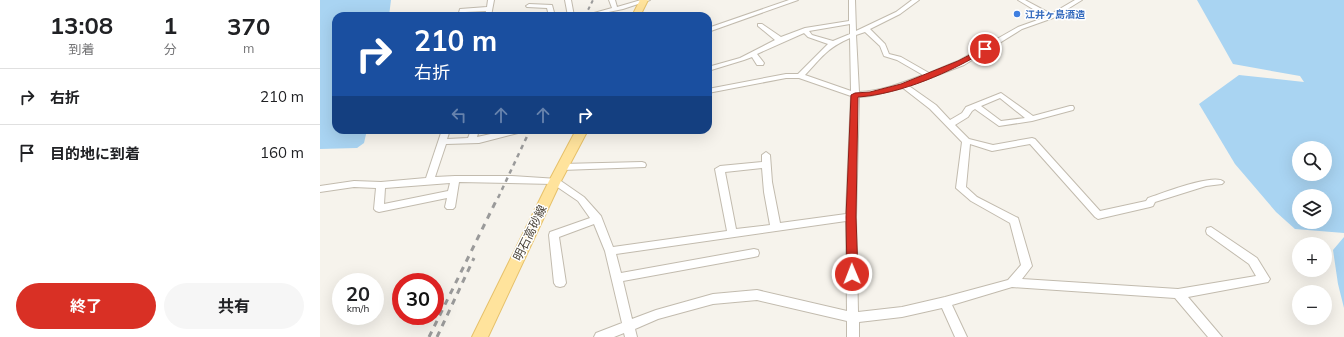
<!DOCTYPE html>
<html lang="ja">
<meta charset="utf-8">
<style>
:root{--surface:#fff;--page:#f6f6f6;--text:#202124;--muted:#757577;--line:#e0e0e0;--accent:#d93025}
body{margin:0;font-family:Mulish,"Noto Sans JP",sans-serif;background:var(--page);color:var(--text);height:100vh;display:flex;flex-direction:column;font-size:15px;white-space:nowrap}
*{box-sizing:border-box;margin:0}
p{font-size:13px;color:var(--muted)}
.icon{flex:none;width:22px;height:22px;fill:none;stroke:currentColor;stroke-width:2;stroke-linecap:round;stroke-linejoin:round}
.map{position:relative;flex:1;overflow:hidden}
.sheet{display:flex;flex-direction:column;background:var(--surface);width:320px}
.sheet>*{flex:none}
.banner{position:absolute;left:12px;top:12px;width:380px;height:122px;border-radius:12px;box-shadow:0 4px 16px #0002;background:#1a4fa0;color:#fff;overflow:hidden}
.controls{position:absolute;left:972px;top:141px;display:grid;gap:8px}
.controls a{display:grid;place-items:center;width:40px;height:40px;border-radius:50%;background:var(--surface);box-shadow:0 4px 16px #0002;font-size:20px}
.speed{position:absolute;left:12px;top:273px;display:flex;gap:8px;font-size:20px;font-weight:700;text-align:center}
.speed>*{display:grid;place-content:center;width:52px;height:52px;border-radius:50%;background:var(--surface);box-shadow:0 4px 16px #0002;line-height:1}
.speed small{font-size:10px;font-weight:400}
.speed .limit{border:6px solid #d22;background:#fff;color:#111}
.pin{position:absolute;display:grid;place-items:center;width:34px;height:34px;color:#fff;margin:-17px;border:2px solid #fff;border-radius:50%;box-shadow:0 1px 4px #0007}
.me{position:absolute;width:44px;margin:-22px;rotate:359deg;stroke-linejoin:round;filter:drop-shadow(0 0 3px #0008)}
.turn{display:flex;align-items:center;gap:14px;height:84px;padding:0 16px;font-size:18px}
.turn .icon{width:52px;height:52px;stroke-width:2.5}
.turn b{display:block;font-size:28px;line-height:34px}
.lanes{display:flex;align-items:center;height:38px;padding:0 16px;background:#0003;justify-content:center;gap:20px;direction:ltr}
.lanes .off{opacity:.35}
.eta{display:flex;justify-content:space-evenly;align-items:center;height:68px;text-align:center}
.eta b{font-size:24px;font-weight:700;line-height:28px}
.action{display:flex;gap:8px;margin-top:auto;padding:8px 16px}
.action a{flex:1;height:46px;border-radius:24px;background:var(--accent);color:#fff;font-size:16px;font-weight:700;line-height:46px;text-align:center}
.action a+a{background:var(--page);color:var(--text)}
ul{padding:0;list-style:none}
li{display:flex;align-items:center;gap:12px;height:56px;padding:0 16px;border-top:1px solid var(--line)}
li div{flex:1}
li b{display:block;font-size:15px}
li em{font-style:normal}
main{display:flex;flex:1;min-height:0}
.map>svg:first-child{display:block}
.water{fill:#a9d4f2;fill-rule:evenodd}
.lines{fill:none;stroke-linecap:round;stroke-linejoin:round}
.minor-casing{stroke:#c2bbae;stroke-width:2}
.major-casing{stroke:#e6c16a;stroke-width:2}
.minor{fill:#fff;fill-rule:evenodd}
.major{fill:#ffe39c;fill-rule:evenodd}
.rail-far2{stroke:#9a9a9a;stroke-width:2;stroke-dasharray:3.5 3.5;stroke-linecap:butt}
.rail-far1{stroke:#9a9a9a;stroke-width:2.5;stroke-dasharray:4.5 4.5;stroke-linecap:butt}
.rail{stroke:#9a9a9a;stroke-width:3;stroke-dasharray:6 6;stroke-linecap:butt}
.route{fill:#d93025;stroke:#8d1f18}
.shop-dot{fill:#3f7fe0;stroke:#fff;stroke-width:1.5}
.labels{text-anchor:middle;stroke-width:3;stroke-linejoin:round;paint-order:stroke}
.far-shop-label{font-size:10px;font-weight:bold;fill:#366cbe;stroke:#fff;text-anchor:start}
.street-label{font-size:12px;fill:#4b4439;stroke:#fff}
</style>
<main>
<section class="sheet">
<div class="eta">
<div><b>13:08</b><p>到着</p></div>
<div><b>1</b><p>分</p></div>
<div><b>370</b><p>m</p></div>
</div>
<ul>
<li><svg class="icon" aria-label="right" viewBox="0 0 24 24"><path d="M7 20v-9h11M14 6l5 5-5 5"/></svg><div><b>右折</b></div><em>210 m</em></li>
<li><svg class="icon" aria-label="arrive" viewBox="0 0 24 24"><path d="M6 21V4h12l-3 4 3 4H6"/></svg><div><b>目的地に到着</b></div><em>160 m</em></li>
</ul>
<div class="action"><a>終了</a><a>共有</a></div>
</section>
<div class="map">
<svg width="1024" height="337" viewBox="0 0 1024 337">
<rect width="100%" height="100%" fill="#f6f3ec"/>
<path class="water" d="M0,0H71L69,16H16V130H47L44,143L37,148L0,149Z
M877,0H1024V233L975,229L956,212L915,164L879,104L919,75L984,82L980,76L913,64ZM979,148H1005V174H979ZM979,196H1005V222H979Z
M1024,237V308L1018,284L1013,250Z"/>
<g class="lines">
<g class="minor-casing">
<path id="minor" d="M168,0H174L171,16H165L166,11L145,12L144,16H138L140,9L167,7Z
M245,0H251L254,16H248Z
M289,0H295L297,7L321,0H330L303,9L274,15V13L292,8Z
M469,0H478L388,32V28Z
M529,0H535L536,31L576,12L592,0H599L580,14L550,29L565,44L569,54L581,57L609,73L638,61L698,27L726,17L698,0H705L731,14L755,0H762L733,18L702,29L644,65L589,86L616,105L630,120L642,113L646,107L681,93L713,116L750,106H753L754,108L753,110L712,121L679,126L655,109L652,111L648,117L635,125L649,139L673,145L712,138L715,139L780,211L826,201L828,198C840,194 896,172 904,182L902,184L886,186L835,202L833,206L830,207L778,219L775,217L710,144L672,151L650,144L646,187L657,197L698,218L712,266L702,279L858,289L936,276L929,264L887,234L886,231L887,228L891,227L937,258L950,279L948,282L868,297L902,337H888L855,298L692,287L632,305L647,337H635L622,308L582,317L539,322V337H527V321L437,300L393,304L338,319L315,329L317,337H305L304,333L294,337H274L276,333L302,323L285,251L274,224L239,237L246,283L244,286L240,287L236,286L234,283L229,235L230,232L270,218L258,201L233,184L139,182L135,207L133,209H127L125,207L127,198L59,212L56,211L54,209L56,188L34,187L0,192V186L34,181L61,182L106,178L122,130H130L127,139L148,138L151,130H159L157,137L189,130H203L202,132L159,143L126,144L115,177L135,176H192L238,179L264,197L281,216L293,247L407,231L395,169L400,166L442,162V155L446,152L450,155L452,182L460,223L526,214L531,96L479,78H466L388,93V89L466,74H478L508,44L488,37L484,33L437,54L444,63L443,65H437L432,57L424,60L388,71V67L420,58L455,40L438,26V24H442L461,37L485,28L529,21ZM530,24V34L513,41L492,35L489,31ZM545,32L560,46L564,56L577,60L603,75C582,83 561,91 539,92L536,35ZM530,38L531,91L485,75C501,58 507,48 530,38ZM583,88L610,109L642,142L636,188L651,201L690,223L701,265L688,280L625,297L582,307L538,312L536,217L539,97L550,96ZM680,98L705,118L681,121L661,106ZM442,168L444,192L450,225L416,229L405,172ZM130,183L128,191L64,204L65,188ZM526,221L527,311L437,290L393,294L336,310L312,319L303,281L434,257L438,256L439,253L438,250L434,249L301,273L296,254Z
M209,4L232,5L235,16H229L227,8L207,7L206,6Z
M322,162L325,163L326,165L325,167L242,170L238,167L242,164Z"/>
</g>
<g class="major-casing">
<path id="major" d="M320,0H328L320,16H312Z
M256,130H268L241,181L168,337H152L229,181Z"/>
</g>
<use href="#minor" class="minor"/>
<use href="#major" class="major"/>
<path class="rail-far2" d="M265,16L273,0"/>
<path class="rail-far1" d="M178,198L210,130"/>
<path class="rail" d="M109,337L178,197
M117,337L154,258"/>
</g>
<path class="route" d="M665,47L667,48V50C631,72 581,94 538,97L536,217L538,274L536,278L532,279L529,278L527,274L526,217L531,95L535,93L550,92L581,84L638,61Z"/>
<circle class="shop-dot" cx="697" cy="14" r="4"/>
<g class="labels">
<g class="far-shop-label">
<text x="705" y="18">江井ヶ島酒造</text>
</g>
<g class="street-label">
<text transform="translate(210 233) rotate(-64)" y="4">明石高砂線</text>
</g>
</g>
</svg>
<div class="controls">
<a><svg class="icon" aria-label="search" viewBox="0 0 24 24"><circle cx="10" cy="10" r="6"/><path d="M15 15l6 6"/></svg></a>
<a><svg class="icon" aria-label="layers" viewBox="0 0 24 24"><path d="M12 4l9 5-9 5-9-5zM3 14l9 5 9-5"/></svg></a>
<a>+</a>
<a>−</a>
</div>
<div class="speed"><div>20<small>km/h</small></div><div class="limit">30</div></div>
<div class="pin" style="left:665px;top:49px;background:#d93025"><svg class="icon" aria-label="arrive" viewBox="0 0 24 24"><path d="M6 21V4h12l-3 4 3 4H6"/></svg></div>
<svg class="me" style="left:532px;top:274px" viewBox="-20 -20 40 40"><circle r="17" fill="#d93025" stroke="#fff" stroke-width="3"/><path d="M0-11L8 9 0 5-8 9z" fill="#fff"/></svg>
<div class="banner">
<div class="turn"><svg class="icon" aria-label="right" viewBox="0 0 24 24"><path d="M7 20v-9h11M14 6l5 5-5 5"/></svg><div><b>210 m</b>右折</div></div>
<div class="lanes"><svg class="icon off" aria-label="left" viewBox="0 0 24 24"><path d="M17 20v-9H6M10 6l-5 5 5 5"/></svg><svg class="icon off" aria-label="ahead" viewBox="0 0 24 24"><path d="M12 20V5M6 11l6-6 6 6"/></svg><svg class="icon off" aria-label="ahead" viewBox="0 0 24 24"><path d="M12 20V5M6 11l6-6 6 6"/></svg><svg class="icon" aria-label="right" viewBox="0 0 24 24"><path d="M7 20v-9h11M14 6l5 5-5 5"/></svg></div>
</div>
</div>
</main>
